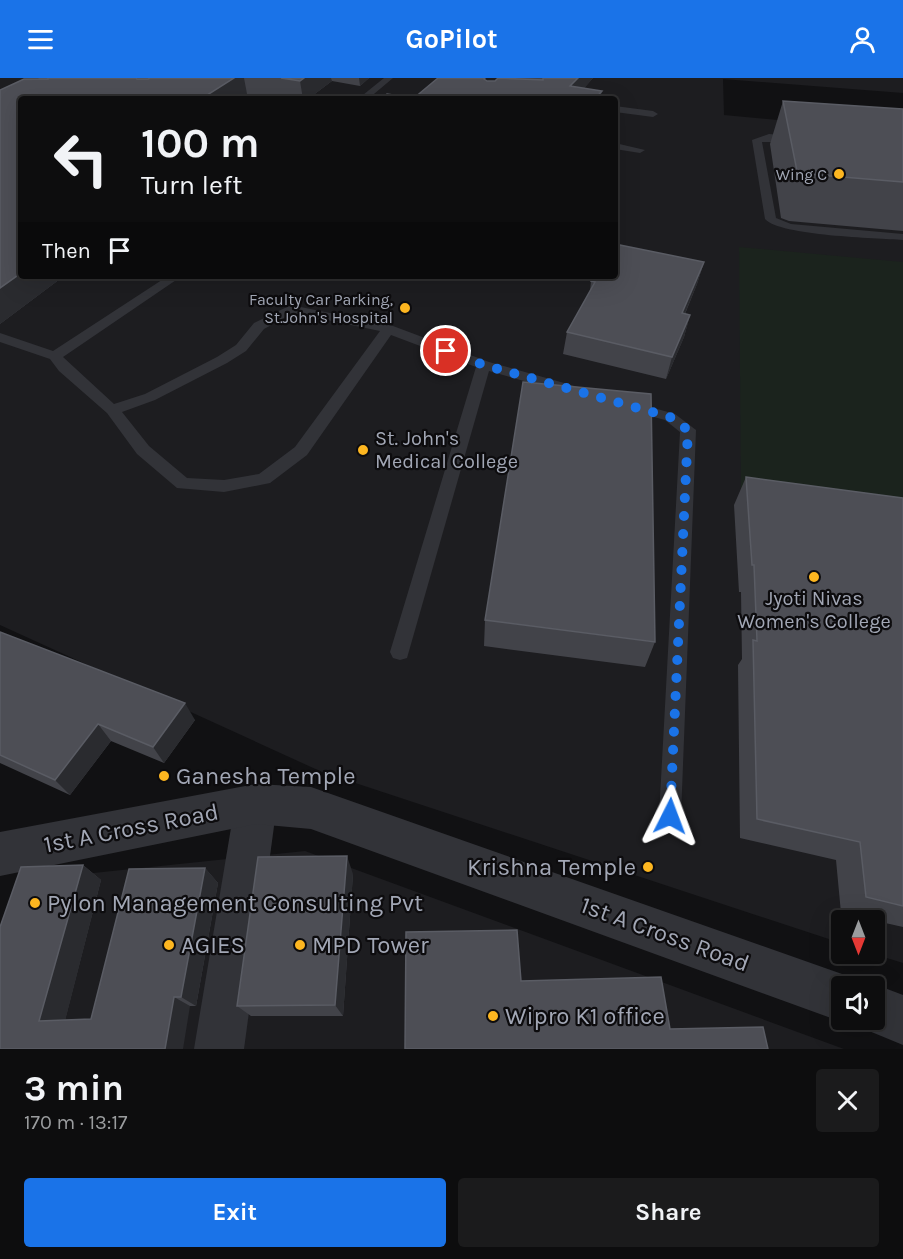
<!DOCTYPE html>
<meta charset="utf-8">
<style>
:root{--surface:#0d0d0e;--page:#1b1b1c;--text:#f1f3f6;--muted:#9a9c9e;--line:#2d2d2e;--accent:#1a73e8}
body{margin:0;font-family:Karla,sans-serif;background:var(--page);color:var(--text);height:100vh;display:flex;flex-direction:column;font-size:22px;white-space:nowrap}
*{box-sizing:border-box;margin:0}
p{font-size:20px;color:var(--muted)}
.icon{flex:none;width:33px;height:33px;fill:none;stroke:currentColor;stroke-width:2;stroke-linecap:round;stroke-linejoin:round}
.map{position:relative;height:971px;overflow:hidden}
.panel{display:flex;flex-direction:column;background:var(--surface);flex:1}
.panel>*{flex:none}
.hud{position:absolute;left:18px;top:18px;width:600px;height:183px;border-radius:6px;box-shadow:0 6px 24px #0002,0 0 0 2px var(--line);background:#0d0d0e;color:var(--text);overflow:hidden}
.needle{width:39px;rotate:180deg}
.buttons{position:absolute;left:831px;top:832px;display:grid;gap:12px}
.buttons a{display:grid;place-items:center;width:54px;height:54px;border-radius:6px;background:var(--surface);box-shadow:0 6px 24px #0002,0 0 0 2px var(--line);font-size:30px}
.pin{position:absolute;display:grid;place-items:center;width:51px;height:51px;color:#fff;margin:-26px;border:3px solid #fff;border-radius:50%;box-shadow:0 2px 6px #0007}
.me{position:absolute;width:66px;margin:-33px;rotate:3deg;stroke-linejoin:round;filter:drop-shadow(0 0 4px #0008)}
.turn{display:flex;align-items:center;gap:21px;height:126px;padding:0 24px;font-size:27px}
.turn .icon{width:78px;height:78px;stroke-width:2.5}
.turn b{display:block;font-size:42px;line-height:51px}
.then{display:flex;align-items:center;height:57px;padding:0 24px;background:#0003;gap:12px;font-size:22px}
.round{display:grid;place-items:center;flex:none;width:63px;height:63px;border-radius:6px;background:var(--page)}
.head{display:flex;align-items:center;justify-content:space-between;height:102px;padding:0 24px}
h1{font-size:36px;font-weight:700;line-height:45px}
.action{display:flex;gap:12px;margin-top:auto;padding:12px 24px}
.action a{flex:1;height:69px;border-radius:6px;background:var(--accent);color:#fff;font-size:24px;font-weight:700;line-height:69px;text-align:center}
.action a+a{background:var(--page);color:var(--text)}
header{display:flex;justify-content:space-between;align-items:center;height:78px;padding:0 24px;background:var(--accent);color:#fff;font-size:27px;font-weight:700}
.map>svg:first-child{display:block}
.built{fill:#1d1d20;fill-rule:evenodd}
.green{fill:#1b231d}
.lines{fill:none;stroke-linecap:round;stroke-linejoin:round}
.service{fill:#323338;fill-rule:evenodd}
.minor{fill:#323338;fill-rule:evenodd}
.tertiary{fill:#323338;fill-rule:evenodd}
.wall{fill:#424349}
.shaded-wall{fill:#2a2b2f}
.building{fill:#4d4e55;stroke:#5a5c64;stroke-width:1.5}
.route{stroke:#1a73e8;stroke-width:10;stroke-dasharray:0 18}
.poi-dot{fill:#fdb620;stroke:#0d0c0e;stroke-width:2}
.labels{text-anchor:middle;stroke-width:4.5;stroke-linejoin:round;paint-order:stroke}
.far-poi-label{font-size:16px;fill:#a2a7b5;stroke:#0d0c0e;text-anchor:end}
.poi-label{font-size:20px;fill:#a2a7b5;stroke:#0d0c0e;text-anchor:start}
.near-poi-label{font-size:24px;fill:#a2a7b5;stroke:#0d0c0e;text-anchor:start}
.near-street-label{font-size:24px;fill:#a2a7b5;stroke:#0d0c0e}
</style>
<header><svg class="icon" aria-label="menu" viewBox="0 0 24 24"><path d="M4 6h16M4 12h16M4 18h16"/></svg>GoPilot<svg class="icon" aria-label="person" viewBox="0 0 24 24"><circle cx="12" cy="8" r="4"/><path d="M4 21q1-7 8-7t8 7"/></svg></header>
<div class="map">
<svg width="903" height="971" viewBox="0 0 903 971">
<rect width="100%" height="100%" fill="#111113"/>
<path class="built" d="M0,0H903V15L723,1L724,37L903,54V885L874,876V843H842L841,865L322,694L0,547ZM21,21H615V198H21Z
M305,773L844,971H0L55,799Z"/>
<path class="green" d="M739,169L903,184V445L741,419Z"/>
<g class="lines">
<path class="service" d="M384,0H393L368,21H358Z
M615,28L653,33L658,36L653,39L615,34Z
M769,56L795,58L800,61L795,64H762L776,140L791,146L903,156V162C877,160 780,158 765,141L752,62Z
M615,65L645,72L640,75L615,71Z
M168,198H182L63,279L114,326L145,316L217,279L236,267L254,245L291,227L393,248L489,284L582,310L584,313L577,318L489,293L407,580L400,582L393,580L390,574L476,289L391,257L307,377L270,405L224,414L177,410L137,376L107,335L59,293L50,281L0,264V255L53,273ZM293,235L380,253L295,369L259,396L224,402L187,400L149,368L122,334L155,322L227,285L246,273L264,251Z
M629,323L675,336L696,352L681,738L678,746L670,749L662,746L659,738L680,354L665,342L624,331L622,328L624,325Z"/>
<path class="minor" d="M256,706L271,712L277,726L244,971H194L235,726L241,712Z"/>
<path class="tertiary" d="M256,706L311,709L842,896L859,903L862,909H842V942H848L842,944L311,751L256,746L0,798V754Z
M874,906L903,917V967L857,948L854,942H874V909H868Z"/>
</g>
<path class="wall" d="M38,0H369L360,8L332,3L308,21H279L247,16L21,21L64,198L0,246V12L39,1Z
M498,0H593L584,10L414,20L487,3H495Z
M783,23L903,31V153L789,143L781,140L770,66Z
M704,184L697,206L685,236L690,237L684,259L666,301L563,276L567,254L590,214L591,203Z
M746,399L903,420V849L841,835L836,782L740,760L738,587L742,581L741,514H739L734,427Z
M485,542L655,564L645,589L484,568Z
M0,554L195,642L164,685L111,663L70,717L0,685Z
M83,787L101,802L65,942L91,941L205,790L218,805L196,928H190L0,971Z
M353,796L343,938H251L237,928Z"/>
<path class="shaded-wall" d="M234,0H244L247,16L240,21H201Z
M304,0H331L332,3L308,21H303L300,3Z
M359,0H369L360,8Z
M578,0H593L575,21L570,8Z
M602,13L601,21H595Z
M704,184L697,206L676,257L682,235Z
M21,195V198H64L0,246V210Z
M690,237L684,259L666,301L672,279Z
M185,625L195,642L164,685L153,669Z
M98,646L111,663L70,717L55,702Z
M347,778L353,796L343,938L335,927Z
M83,787L101,802L63,951L39,943Z
M205,790L218,805L196,928L181,919Z
M174,919L190,928L183,971H165Z"/>
<path class="building" d="M48,0H136L137,1H148L150,0H234L201,21H21V195L0,210V12L24,1H48Z
M281,0H304L300,3Z
M438,0H485L484,1L487,3H495L498,0L543,2V0H578L570,8L602,13L595,21H382L387,16L414,20Z
M783,23L903,31V104L806,96L797,93Z
M615,166L704,184L682,235L690,237L672,279L567,254L595,204L591,203L594,198H615Z
M523,304L651,316L655,564L485,542Z
M746,399L903,420V828L866,819L860,764L757,741L753,562L757,563L754,487H752Z
M0,554L185,625L153,669L98,646L55,702L0,677Z
M347,778L335,927L237,928L258,779Z
M83,787L39,943L91,941L129,791L205,790L181,919H174L165,971H0V849L21,789Z
M517,852L521,903L661,899L670,951L763,949L768,971H405L406,854Z"/>
<g class="lines">
<path class="route" d="M446,273L484,287L670,339L688,352L670,738"/>
</g>
<g class="poi-dot">
<circle cx="839" cy="96" r="6"/>
<circle cx="405" cy="230" r="6"/>
<circle cx="363" cy="372" r="6"/>
<circle cx="814" cy="499" r="6"/>
<circle cx="164" cy="698" r="6"/>
<circle cx="648" cy="789" r="6"/>
<circle cx="35" cy="825" r="6"/>
<circle cx="169" cy="867" r="6"/>
<circle cx="300" cy="867" r="6"/>
<circle cx="493" cy="938" r="6"/>
</g>
<g class="labels">
<g class="far-poi-label">
<text x="827" y="102">Wing C</text>
<text x="393" y="227">Faculty Car Parking,<tspan x="393" dy="18">St.John's Hospital</tspan></text>
</g>
<g class="poi-label">
<text x="375" y="367">St. John's<tspan x="375" dy="23">Medical College</tspan></text>
<text x="814" y="527" text-anchor="middle">Jyoti Nivas<tspan x="814" dy="23">Women's College</tspan></text>
</g>
<g class="near-poi-label">
<text x="176" y="706">Ganesha Temple</text>
<text x="636" y="797" text-anchor="end">Krishna Temple</text>
<text x="47" y="833">Pylon Management Consulting Pvt</text>
<text x="181" y="875">AGIES</text>
<text x="312" y="875">MPD Tower</text>
<text x="505" y="946">Wipro K1 office</text>
</g>
<g class="near-street-label">
<text transform="translate(131 750) rotate(-11)" y="8">1st A Cross Road</text>
<text transform="translate(665 856) rotate(20)" y="8">1st A Cross Road</text>
</g>
</g>
</svg>
<div class="buttons">
<a><svg class="needle" viewBox="-14 -14 28 28"><path d="M0-13l5 13h-10z" fill="#e53935"/><path d="M0 13l5-13h-10z" fill="#9a9c9e"/></svg></a>
<a><svg class="icon" aria-label="sound" viewBox="0 0 24 24"><path d="M4 9h4l5-4v14l-5-4H4zM17 9q2 3 0 6"/></svg></a>
</div>
<div class="pin" style="left:446px;top:273px;background:#d93025"><svg class="icon" aria-label="arrive" viewBox="0 0 24 24"><path d="M6 21V4h12l-3 4 3 4H6"/></svg></div>
<svg class="me" style="left:670px;top:738px" viewBox="-20 -20 40 40"><path d="M0-17L14 15 0 8-14 15z" fill="#1a73e8" stroke="#fff" stroke-width="4"/></svg>
<div class="hud">
<div class="turn"><svg class="icon" aria-label="left" viewBox="0 0 24 24"><path d="M17 20v-9H6M10 6l-5 5 5 5"/></svg><div><b>100 m</b>Turn left</div></div>
<div class="then">Then<svg class="icon" aria-label="arrive" viewBox="0 0 24 24"><path d="M6 21V4h12l-3 4 3 4H6"/></svg></div>
</div>
</div>
<section class="panel">
<div class="head"><div><h1>3 min</h1><p>170 m · 13:17</p></div><a class="round"><svg class="icon" aria-label="close" viewBox="0 0 24 24"><path d="M6 6l12 12M18 6L6 18"/></svg></a></div>
<div class="action"><a>Exit</a><a>Share</a></div>
</section>
